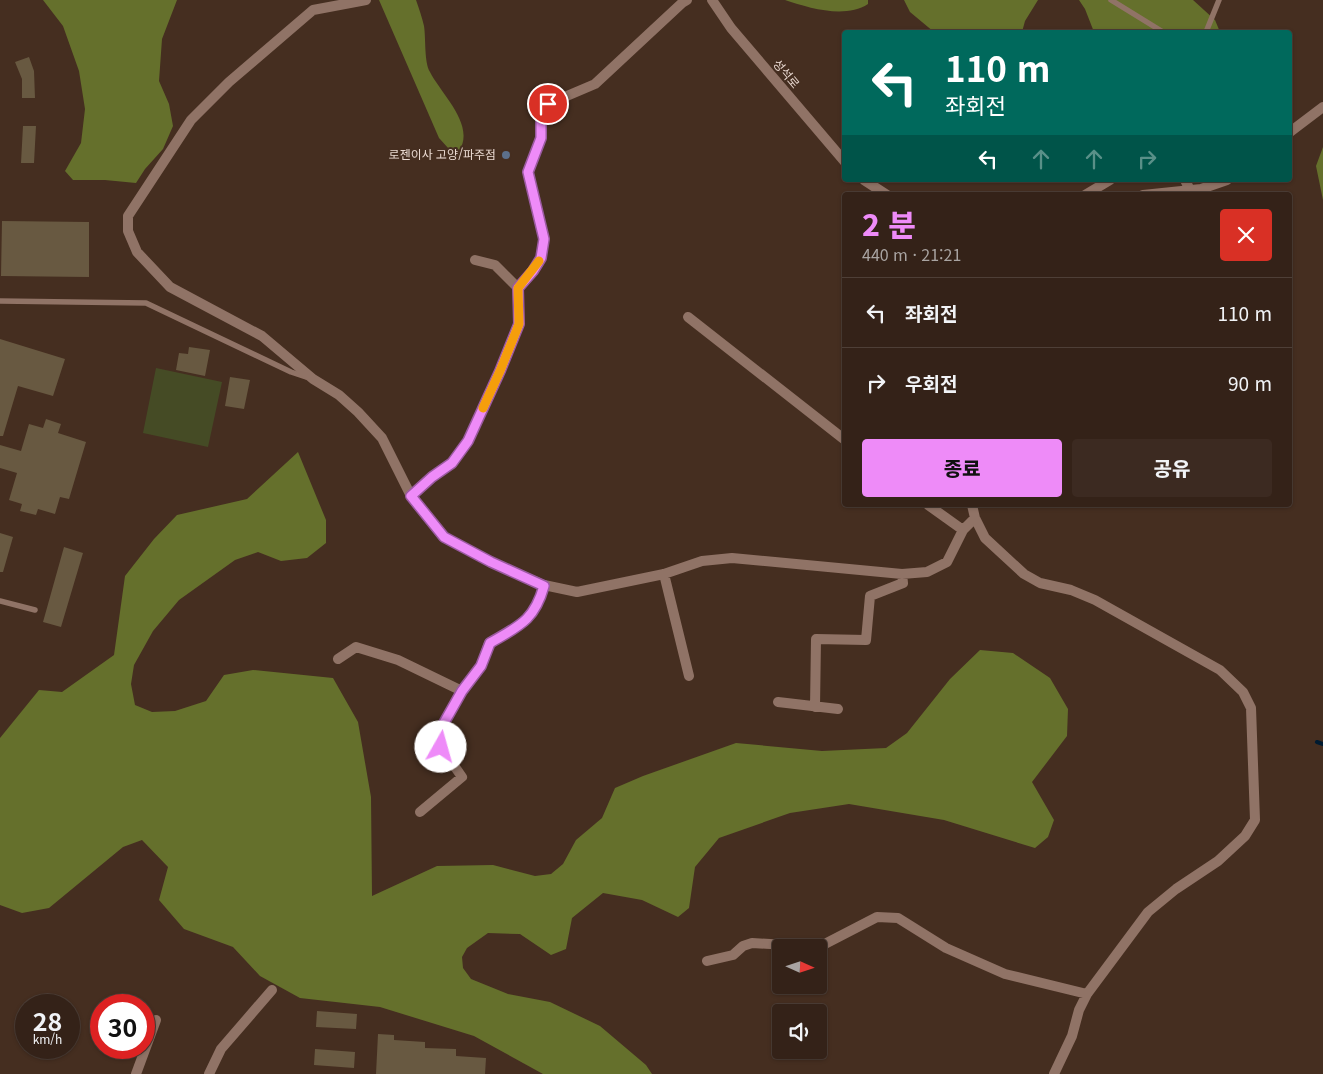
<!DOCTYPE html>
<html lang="ko">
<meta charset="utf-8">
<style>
:root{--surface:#342218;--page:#3c2a21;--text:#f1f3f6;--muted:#a9a4a2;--line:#4e3f37;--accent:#ee8bf8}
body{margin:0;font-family:Georgia,"Noto Sans KR",serif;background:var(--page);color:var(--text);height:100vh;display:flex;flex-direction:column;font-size:19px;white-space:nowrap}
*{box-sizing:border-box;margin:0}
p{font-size:16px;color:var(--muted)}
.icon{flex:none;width:28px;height:28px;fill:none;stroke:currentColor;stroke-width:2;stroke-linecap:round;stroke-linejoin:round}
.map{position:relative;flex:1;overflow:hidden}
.panel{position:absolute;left:842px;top:192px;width:450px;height:315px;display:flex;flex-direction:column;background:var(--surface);border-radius:5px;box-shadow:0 1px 4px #0004,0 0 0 1px var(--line)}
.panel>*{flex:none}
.top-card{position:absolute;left:842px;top:30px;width:450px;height:152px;border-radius:5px;box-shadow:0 1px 4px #0004,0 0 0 1px var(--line);background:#00695c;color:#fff;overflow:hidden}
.needle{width:32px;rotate:93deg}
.controls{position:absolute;left:772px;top:939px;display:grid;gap:10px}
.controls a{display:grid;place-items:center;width:55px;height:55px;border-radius:5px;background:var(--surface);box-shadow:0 1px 4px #0004,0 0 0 1px var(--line);font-size:25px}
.speed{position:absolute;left:15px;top:994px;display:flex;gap:10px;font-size:25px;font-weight:700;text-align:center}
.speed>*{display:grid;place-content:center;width:65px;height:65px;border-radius:50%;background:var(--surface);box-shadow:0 1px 4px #0004,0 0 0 1px var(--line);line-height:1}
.speed small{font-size:12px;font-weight:400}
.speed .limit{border:8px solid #d22;background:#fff;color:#111}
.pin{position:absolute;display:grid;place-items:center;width:42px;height:42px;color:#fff;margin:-21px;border:2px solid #fff;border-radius:50%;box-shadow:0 1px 5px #0007}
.me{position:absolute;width:55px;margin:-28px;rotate:7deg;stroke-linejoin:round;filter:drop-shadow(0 0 4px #0008)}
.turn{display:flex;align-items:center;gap:18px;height:105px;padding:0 20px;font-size:22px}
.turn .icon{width:65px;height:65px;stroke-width:2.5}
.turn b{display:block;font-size:35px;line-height:42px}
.lanes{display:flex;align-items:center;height:48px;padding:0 20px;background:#0003;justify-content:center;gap:25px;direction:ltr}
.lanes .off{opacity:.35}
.round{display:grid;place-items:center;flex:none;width:52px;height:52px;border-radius:5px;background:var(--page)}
.headline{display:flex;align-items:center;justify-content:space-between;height:85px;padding:0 20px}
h1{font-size:30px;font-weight:800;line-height:38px;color:var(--accent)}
.action{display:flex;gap:10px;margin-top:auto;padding:10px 20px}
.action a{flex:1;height:58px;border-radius:5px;background:var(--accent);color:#111;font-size:20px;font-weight:800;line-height:58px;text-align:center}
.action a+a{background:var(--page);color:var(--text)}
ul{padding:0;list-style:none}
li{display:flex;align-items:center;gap:15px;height:70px;padding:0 20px;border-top:1px solid var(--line)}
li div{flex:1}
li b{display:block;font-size:19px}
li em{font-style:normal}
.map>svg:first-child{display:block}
.green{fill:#454b25}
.forest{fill:#65702c}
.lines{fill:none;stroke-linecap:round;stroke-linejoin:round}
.stream{stroke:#001b31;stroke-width:4}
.building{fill:#685941}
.service{stroke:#907366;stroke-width:5.5}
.minor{stroke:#907366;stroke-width:10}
.tertiary{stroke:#907366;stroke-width:10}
.route-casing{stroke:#9b5aa1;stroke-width:12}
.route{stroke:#ee8bf8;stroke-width:9}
.slow{stroke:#f59e0b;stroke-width:9}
.service-dot{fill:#5c6f8a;stroke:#452e20;stroke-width:2}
.labels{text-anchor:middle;stroke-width:4;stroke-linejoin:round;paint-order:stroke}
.street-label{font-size:12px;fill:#eadad2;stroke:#452e20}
.poi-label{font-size:12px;fill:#eadad2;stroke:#452e20;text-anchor:end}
</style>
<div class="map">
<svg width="1323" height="1074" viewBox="0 0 1323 1074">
<rect width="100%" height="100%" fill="#452e20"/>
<path class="green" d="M156,368L222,382L208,447L143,433Z"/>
<path class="forest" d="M43,0H177L162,39L159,81L169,104L173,126L163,149L145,169L136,183L105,180H73L65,171L81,143L85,109L79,71L63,26Z
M379,0H416C419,9 422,17 424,26C426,39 424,62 430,72C441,94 476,125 459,151L449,149L439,138Z
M785,0H868V4C845,19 809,8 785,0Z
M904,0H1038L1025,21L1022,32H934L910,12Z
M1079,0H1193L1215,20L1220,32H1094L1085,9Z
M1323,147V200L1316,166Z
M298,452L326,520V543L307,558L281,561L258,552L235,560L179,600L153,631L134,665L131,684L135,705L152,712L175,711L206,701L224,675L253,670L333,678L358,722L371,797L372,896L437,866L493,865L535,876L551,874L563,864L576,840L602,818L615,788L643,776L736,743L822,751L886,748L907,733L950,679L980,650L1013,653L1050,678L1068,709L1067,736L1032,782L1054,820L1048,837L1035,848L944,820L849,804L790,813L719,838L695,867L689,908L678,917L642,900L603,893L572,918L566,949L551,955L520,934L488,933L467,948L462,957L463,968L471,979L508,994L550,1002L600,1026L646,1065L652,1074H543L474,1036L380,1007L300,998L260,976L233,947L184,929L159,900L168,867L142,840L123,847L49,908L22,913L0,905V738L39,690L62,692L114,655L125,576L154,539L177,515L247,499Z"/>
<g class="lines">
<path class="stream" d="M1317,742L1323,744"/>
</g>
<path class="building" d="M29,57L34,71L35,98H22V79L15,62Z
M23,126H36L34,163H21Z
M2,221L89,222V277L1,276Z
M0,339L65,359L53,396L18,386L3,436H0Z
M189,347L210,350L205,376L176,370L179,353L188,354Z
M230,377L250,380L244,409L225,406Z
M46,419L61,424L58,433L86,442L69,499L60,497L55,514L38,509L36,515L20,511L22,504L9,500L17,473L0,468V445L21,451L29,424L43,428Z
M0,533L13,537L3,572H0Z
M64,547L83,553L61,627L43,622Z
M317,1011L357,1014L356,1029L316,1027Z
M378,1034L394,1035V1040L425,1042V1048L456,1049V1056L486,1058L485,1074H376Z
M315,1049L355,1052L354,1068L314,1065Z"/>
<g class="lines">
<path class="service" d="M1111,0L1163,32
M1206,32L1219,0
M0,301L146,303L291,372L306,377
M0,601L35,610"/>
<path class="minor" d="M366,0L313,10L229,82L191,120L128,216V231L137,252L170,287L262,336L313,379L339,395L358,412L382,438L411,496L444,537L491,562L544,585L577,592L664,574L702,561L732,558L902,574L927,572L947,562L963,530L975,518
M1185,180L1190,190
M1085,195L1110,180
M475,260L495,265L518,288
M688,317L845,440
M411,496L432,477L452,463L468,441L500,371L519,324L518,288L533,271L541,258L544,239L528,172L541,138V116L548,104L595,84L682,3L687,0
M928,505L963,530
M972,505L975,518L985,538L1024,574L1040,583L1071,590L1095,600L1220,670L1243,692L1251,708L1255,820L1245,836L1218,861L1176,889L1148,912L1087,994L1079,1010L1072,1036L1054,1074
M664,574L689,676
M338,659L356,647L398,660L462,691
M778,702L838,709
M815,707L816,639L866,640L870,596L903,583L902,574
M420,812L462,777L441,747V730L462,691L481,666L489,643C519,626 534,621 544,585
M707,961L733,955L743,946L752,943L819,947L877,917L898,918L946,948L1005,974L1087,994
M136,1074L156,1020
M209,1074L221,1049L272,990"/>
<path class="tertiary" d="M712,0L731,28L845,162
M1290,132L1323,107
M864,180L887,195
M1143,195L1201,189L1227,180"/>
</g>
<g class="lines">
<g class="route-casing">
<path id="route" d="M441,747L440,730L462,691L481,666L490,643C519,626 534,621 544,586L491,562L444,537L411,496L432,477L452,463L468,441L500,371L519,324L518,288L533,271L541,258L544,239L528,172L541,138V116L548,104"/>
</g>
<use href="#route" class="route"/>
<path class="slow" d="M483,408L500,371L519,324L518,288L539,261"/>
</g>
<circle class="service-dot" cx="506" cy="155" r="5"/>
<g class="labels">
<g class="street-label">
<text transform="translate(786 74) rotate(50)" y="4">성석로</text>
</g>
<g class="poi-label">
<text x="496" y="159">로젠이사 고양/파주점</text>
</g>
</g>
</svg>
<div class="controls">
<a><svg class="needle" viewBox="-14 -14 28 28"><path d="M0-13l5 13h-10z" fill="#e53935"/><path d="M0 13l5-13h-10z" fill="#a9a4a2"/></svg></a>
<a><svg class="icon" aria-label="sound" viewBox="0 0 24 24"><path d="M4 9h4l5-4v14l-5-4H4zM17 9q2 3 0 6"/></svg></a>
</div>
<div class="speed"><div>28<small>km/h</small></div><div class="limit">30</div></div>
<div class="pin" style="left:548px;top:104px;background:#d93025"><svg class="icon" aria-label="arrive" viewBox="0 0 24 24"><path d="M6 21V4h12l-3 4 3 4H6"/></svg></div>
<svg class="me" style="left:441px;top:747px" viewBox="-20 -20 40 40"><circle r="19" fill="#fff"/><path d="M0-13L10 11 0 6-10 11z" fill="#ee8bf8"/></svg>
<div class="top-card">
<div class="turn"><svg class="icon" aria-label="left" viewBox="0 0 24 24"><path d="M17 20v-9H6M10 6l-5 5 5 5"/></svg><div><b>110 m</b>좌회전</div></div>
<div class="lanes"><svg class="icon" aria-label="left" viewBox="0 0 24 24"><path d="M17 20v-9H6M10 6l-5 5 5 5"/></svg><svg class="icon off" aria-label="ahead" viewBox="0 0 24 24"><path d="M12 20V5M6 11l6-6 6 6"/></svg><svg class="icon off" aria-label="ahead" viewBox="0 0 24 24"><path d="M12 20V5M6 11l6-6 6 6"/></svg><svg class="icon off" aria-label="right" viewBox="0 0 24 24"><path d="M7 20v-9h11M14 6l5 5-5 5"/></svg></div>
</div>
<section class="panel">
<div class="headline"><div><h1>2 분</h1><p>440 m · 21:21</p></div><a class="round" style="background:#d93025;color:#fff"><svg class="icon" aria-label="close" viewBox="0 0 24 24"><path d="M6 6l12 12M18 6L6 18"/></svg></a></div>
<ul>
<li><svg class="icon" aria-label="left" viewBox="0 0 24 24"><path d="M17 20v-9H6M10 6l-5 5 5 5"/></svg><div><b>좌회전</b></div><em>110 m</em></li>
<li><svg class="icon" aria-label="right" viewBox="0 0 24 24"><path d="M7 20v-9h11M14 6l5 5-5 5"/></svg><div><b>우회전</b></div><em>90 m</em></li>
</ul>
<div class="action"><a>종료</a><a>공유</a></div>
</section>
</div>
